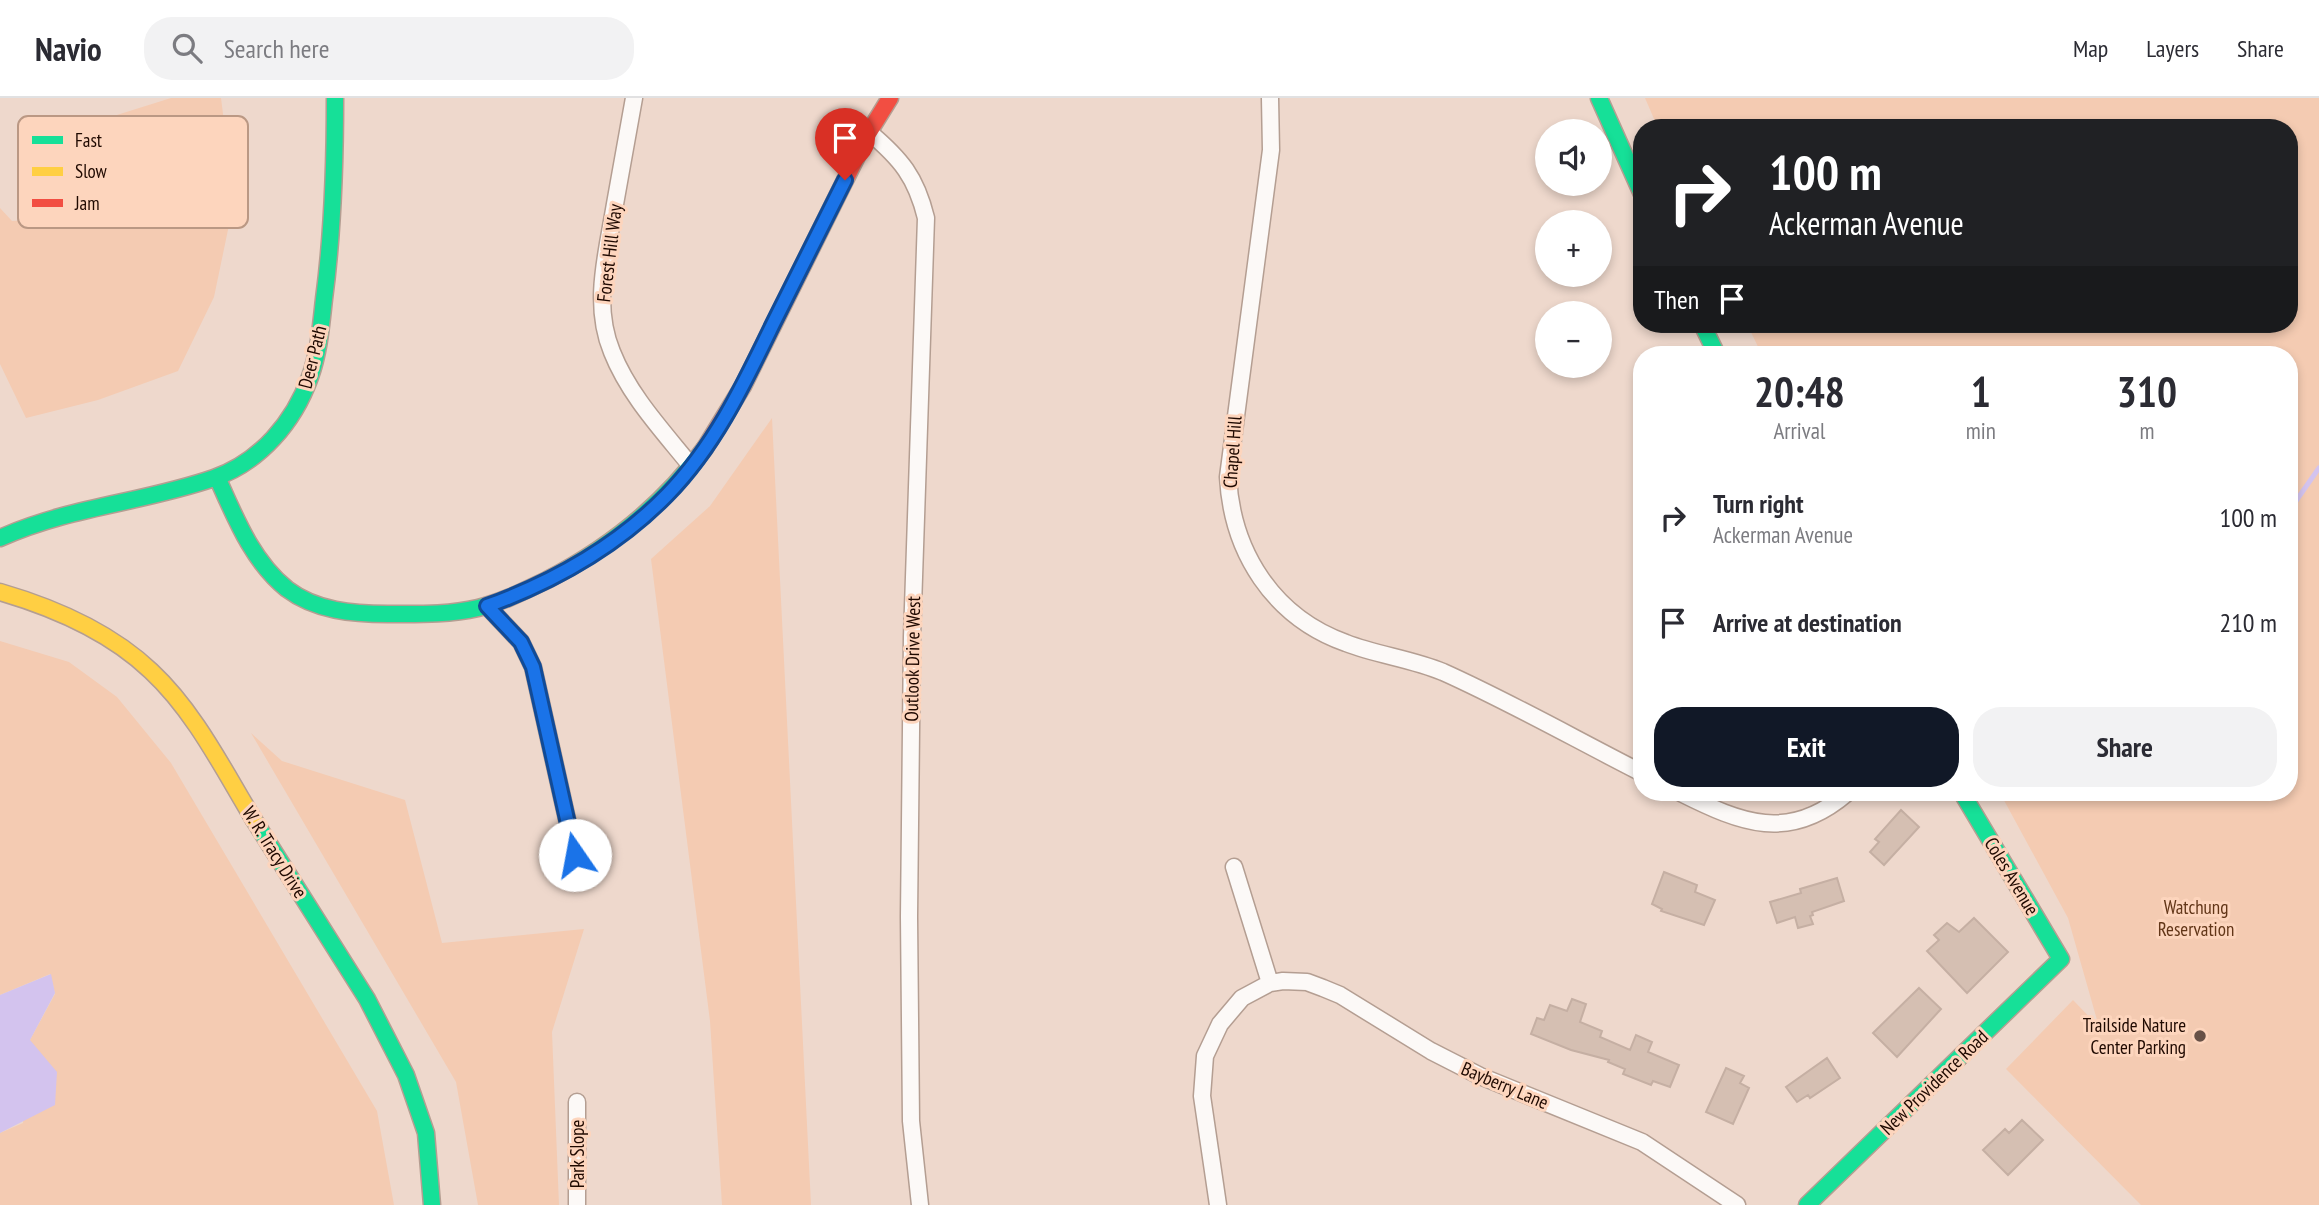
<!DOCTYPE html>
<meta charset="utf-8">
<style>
:root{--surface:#fff;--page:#f2f2f3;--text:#2b2b33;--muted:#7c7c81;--line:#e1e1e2;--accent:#111827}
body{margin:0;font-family:"PT Sans Narrow",sans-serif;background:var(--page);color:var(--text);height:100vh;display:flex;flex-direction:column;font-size:26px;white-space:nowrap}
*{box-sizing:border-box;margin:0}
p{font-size:23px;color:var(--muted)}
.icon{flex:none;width:38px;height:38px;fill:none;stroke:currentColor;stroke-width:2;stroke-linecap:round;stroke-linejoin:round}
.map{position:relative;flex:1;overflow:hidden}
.drawer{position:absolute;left:1633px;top:248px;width:665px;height:455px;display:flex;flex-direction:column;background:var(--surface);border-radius:28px;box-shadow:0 4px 10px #0003}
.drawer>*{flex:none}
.banner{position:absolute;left:1633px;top:21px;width:665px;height:214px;border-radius:28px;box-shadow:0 4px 10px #0003;background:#202124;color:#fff;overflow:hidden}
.buttons{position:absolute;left:1535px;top:21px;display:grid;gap:14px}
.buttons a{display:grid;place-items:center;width:77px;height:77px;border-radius:50%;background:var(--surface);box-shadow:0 4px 10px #0003;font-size:35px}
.pin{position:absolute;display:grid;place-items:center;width:60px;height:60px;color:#fff;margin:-72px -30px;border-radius:50% 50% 50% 0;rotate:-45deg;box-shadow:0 0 7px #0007}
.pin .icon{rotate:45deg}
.me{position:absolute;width:77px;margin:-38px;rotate:348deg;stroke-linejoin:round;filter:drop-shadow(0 0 5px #0008)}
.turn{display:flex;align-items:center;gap:24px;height:147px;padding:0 21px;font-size:32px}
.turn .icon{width:91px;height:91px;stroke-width:2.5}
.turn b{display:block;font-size:49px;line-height:60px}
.then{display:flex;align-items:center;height:66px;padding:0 21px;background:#0003;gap:14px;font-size:26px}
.eta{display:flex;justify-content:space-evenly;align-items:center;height:119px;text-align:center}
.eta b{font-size:42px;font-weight:600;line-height:49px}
.primary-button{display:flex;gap:14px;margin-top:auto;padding:14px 21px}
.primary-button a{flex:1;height:80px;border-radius:28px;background:var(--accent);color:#fff;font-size:28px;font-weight:600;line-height:80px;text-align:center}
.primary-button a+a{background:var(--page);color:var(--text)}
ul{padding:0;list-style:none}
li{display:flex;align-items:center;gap:21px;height:105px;padding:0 21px}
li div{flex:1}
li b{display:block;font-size:26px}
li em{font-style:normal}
header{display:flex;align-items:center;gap:42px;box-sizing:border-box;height:98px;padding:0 35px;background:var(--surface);border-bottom:2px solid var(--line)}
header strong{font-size:33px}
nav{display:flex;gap:38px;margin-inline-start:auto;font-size:24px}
.search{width:490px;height:63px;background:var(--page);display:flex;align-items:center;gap:18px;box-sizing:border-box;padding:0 24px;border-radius:28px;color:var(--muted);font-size:26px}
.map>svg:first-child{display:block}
.green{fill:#f4cbb2}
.water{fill:#d3c3ee}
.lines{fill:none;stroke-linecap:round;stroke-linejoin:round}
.stream{stroke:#d3c3ee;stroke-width:5}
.building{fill:#d5bfb2;stroke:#c5afa3;stroke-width:2}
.street-casing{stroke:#b49e92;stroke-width:19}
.fast-casing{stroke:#b49e92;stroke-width:19}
.slow-casing{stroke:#b49e92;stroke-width:19}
.jam-casing{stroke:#b49e92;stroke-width:19}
.street{stroke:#fcf9f7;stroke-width:16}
.fast{stroke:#16e098;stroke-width:16}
.slow{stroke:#ffcf43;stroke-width:16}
.jam{stroke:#f24e42;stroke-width:16}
.route-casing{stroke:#114b97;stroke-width:18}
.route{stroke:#1a73e8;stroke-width:12}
.poi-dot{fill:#675147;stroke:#fdd5bd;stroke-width:2.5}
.labels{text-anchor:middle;stroke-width:6;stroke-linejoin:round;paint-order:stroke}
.street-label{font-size:19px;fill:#1f0900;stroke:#fdd5bd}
.park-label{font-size:19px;fill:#623618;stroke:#fdd5bd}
.poi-label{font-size:19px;fill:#1f0900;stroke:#fdd5bd;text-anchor:end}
.key{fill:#fdd5bd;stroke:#ba9884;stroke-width:2}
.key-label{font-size:19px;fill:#1f0900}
</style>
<header>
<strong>Navio</strong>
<div class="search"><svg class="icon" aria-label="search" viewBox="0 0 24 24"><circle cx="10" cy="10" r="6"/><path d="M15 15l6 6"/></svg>Search here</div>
<nav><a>Map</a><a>Layers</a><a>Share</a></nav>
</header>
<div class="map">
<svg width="2319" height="1107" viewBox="0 0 2319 1107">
<rect width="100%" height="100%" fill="#eed8cc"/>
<path class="green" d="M171,0H221L234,103L214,199L178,273L98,302L26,320L0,266V110L12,123L46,121L50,38Z
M1645,0H2319V1107H2141L2006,971L2073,902L2099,929L2068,820L2000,695H2289V257H1762L1747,226H2289V30H1658Z
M772,320L811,1107H722L710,923L651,461L710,408Z
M0,543L69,564L117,599L171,665L377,1013L394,1107H0V1035L23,1025L30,942L55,896L50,876L0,897Z
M251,635L282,663L405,702L442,845L584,831L552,934L559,1107H478L456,984Z"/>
<path class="water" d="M51,876L55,895L30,942L57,974L55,1007L0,1035V897Z"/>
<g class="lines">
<path class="stream" d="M2289,413L2319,370"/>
</g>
<path class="building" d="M1901,712L1919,729L1884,767L1870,754L1879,744L1875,741Z
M1664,774L1697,787L1695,794L1715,802L1704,827L1661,813L1662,811L1652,806Z
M1837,780L1844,803L1812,814L1813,817L1810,818L1813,826L1798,830L1795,819L1777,825L1770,804L1801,795L1800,791Z
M1974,820L2008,854L1967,895L1927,853L1939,842L1934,837L1947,825L1959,834Z
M1919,890L1941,911L1897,959L1873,935Z
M1572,901L1586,906L1580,924L1602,933L1600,939L1630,952L1636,937L1652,944L1648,954L1679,967L1670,989L1653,983L1651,987L1623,976L1625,971L1608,964L1609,962L1571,952L1531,936L1537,920L1544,922L1550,907L1567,913Z
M1827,960L1840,980L1810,1000L1808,997L1797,1004L1786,989Z
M1726,970L1744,978L1740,985L1749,990L1733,1026L1706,1014Z
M2022,1022L2043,1042L2008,1077L1983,1052L2005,1031L2009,1035Z"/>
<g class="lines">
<g class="street-casing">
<path id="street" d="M634,0C628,35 621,71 615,106C607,155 592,206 612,254C629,297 662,332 691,368
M1270,0L1271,52L1228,379C1232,454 1273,519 1346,545C1377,557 1412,561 1443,574C1510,604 1575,641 1642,675
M869,34C901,61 916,79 926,120L912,539L909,819L911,1023L920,1107
M487,508L521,544L533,569L575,757
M1681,695C1741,725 1789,745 1847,695
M1234,769L1270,885
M577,1107V1004
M1218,1107L1202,998L1205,958L1220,926L1242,900L1270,885L1283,883L1307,884L1323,890L1340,897L1431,953L1480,978L1642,1044L1737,1107"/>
</g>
<g class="fast-casing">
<path id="fast" d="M1599,0L1642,96
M1702,226L1717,257
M217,379C235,419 252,463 287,491C316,513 353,516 388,516C418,516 448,517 478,510C503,504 524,493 547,482C609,450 663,407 705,350
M0,440C72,408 142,405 214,380C260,364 294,324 310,279C319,254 321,228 324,201C333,134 335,67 335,0
M254,722L367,901L406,977L426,1035L432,1107
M1807,1107L2061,861L1962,695"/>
</g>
<g class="slow-casing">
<path id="slow" d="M0,494C55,510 109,533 151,573C195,614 223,671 254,722"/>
</g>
<g class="jam-casing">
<path id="jam" d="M705,350L743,288L869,34L890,0"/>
</g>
<use href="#street" class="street"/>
<use href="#fast" class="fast"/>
<use href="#slow" class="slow"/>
<use href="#jam" class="jam"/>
</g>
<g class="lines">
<g class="route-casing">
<path id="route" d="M575,757L533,569L521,544L487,508C553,484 617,448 667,397C715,348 744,286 773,226C797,178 821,130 845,82"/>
</g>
<use href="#route" class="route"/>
</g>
<circle class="poi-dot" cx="2200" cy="938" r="7"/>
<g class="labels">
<g class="street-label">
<text transform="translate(609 155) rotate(-83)" y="7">Forest Hill Way</text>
<text transform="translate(312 259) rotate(-76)" y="7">Deer Path</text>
<text transform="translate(1232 354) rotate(-86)" y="7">Chapel Hill</text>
<text transform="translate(912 561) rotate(-89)" y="7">Outlook Drive West</text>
<text transform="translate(275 754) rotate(58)" y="7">W. R. Tracy Drive</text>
<text transform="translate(2012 778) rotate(59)" y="7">Coles Avenue</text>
<text transform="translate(1934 984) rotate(-44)" y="7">New Providence Road</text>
<text transform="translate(1505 987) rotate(23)" y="7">Bayberry Lane</text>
<text transform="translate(577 1056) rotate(-90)" y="7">Park Slope</text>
</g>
<g class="park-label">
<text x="2196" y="816">Watchung<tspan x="2196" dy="22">Reservation</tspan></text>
</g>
<g class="poi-label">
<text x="2186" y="934">Trailside Nature<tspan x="2186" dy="22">Center Parking</tspan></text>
</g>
</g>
<rect x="18" y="18" width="230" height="112" rx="10" class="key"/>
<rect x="32" y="38" width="31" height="8" fill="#16e098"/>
<rect x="32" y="69" width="31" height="9" fill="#ffcf43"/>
<rect x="32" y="101" width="31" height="8" fill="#f24e42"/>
<g class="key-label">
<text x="75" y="49">Fast</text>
<text x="75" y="80">Slow</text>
<text x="75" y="112">Jam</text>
</g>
</svg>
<div class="buttons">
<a><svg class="icon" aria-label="sound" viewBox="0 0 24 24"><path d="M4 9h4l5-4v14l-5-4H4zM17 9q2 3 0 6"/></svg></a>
<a>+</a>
<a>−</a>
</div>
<div class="pin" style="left:845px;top:82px;background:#d93025"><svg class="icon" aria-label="arrive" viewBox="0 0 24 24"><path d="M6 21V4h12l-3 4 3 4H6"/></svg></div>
<svg class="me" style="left:575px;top:757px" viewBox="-20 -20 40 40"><circle r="19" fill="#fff"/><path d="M0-13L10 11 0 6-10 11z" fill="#1a73e8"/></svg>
<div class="banner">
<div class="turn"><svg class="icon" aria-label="right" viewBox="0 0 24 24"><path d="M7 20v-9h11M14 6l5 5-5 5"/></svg><div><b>100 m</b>Ackerman Avenue</div></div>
<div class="then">Then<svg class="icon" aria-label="arrive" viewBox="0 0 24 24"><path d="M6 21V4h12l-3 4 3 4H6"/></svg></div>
</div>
<section class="drawer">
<div class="eta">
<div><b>20:48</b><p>Arrival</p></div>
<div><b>1</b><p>min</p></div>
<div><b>310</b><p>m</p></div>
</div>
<ul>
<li><svg class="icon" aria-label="right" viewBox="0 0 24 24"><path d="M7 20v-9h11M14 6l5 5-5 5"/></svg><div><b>Turn right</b><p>Ackerman Avenue</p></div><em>100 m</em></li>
<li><svg class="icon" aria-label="arrive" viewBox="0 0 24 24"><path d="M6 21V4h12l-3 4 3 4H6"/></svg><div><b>Arrive at destination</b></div><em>210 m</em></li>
</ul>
<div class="primary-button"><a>Exit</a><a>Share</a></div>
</section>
</div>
